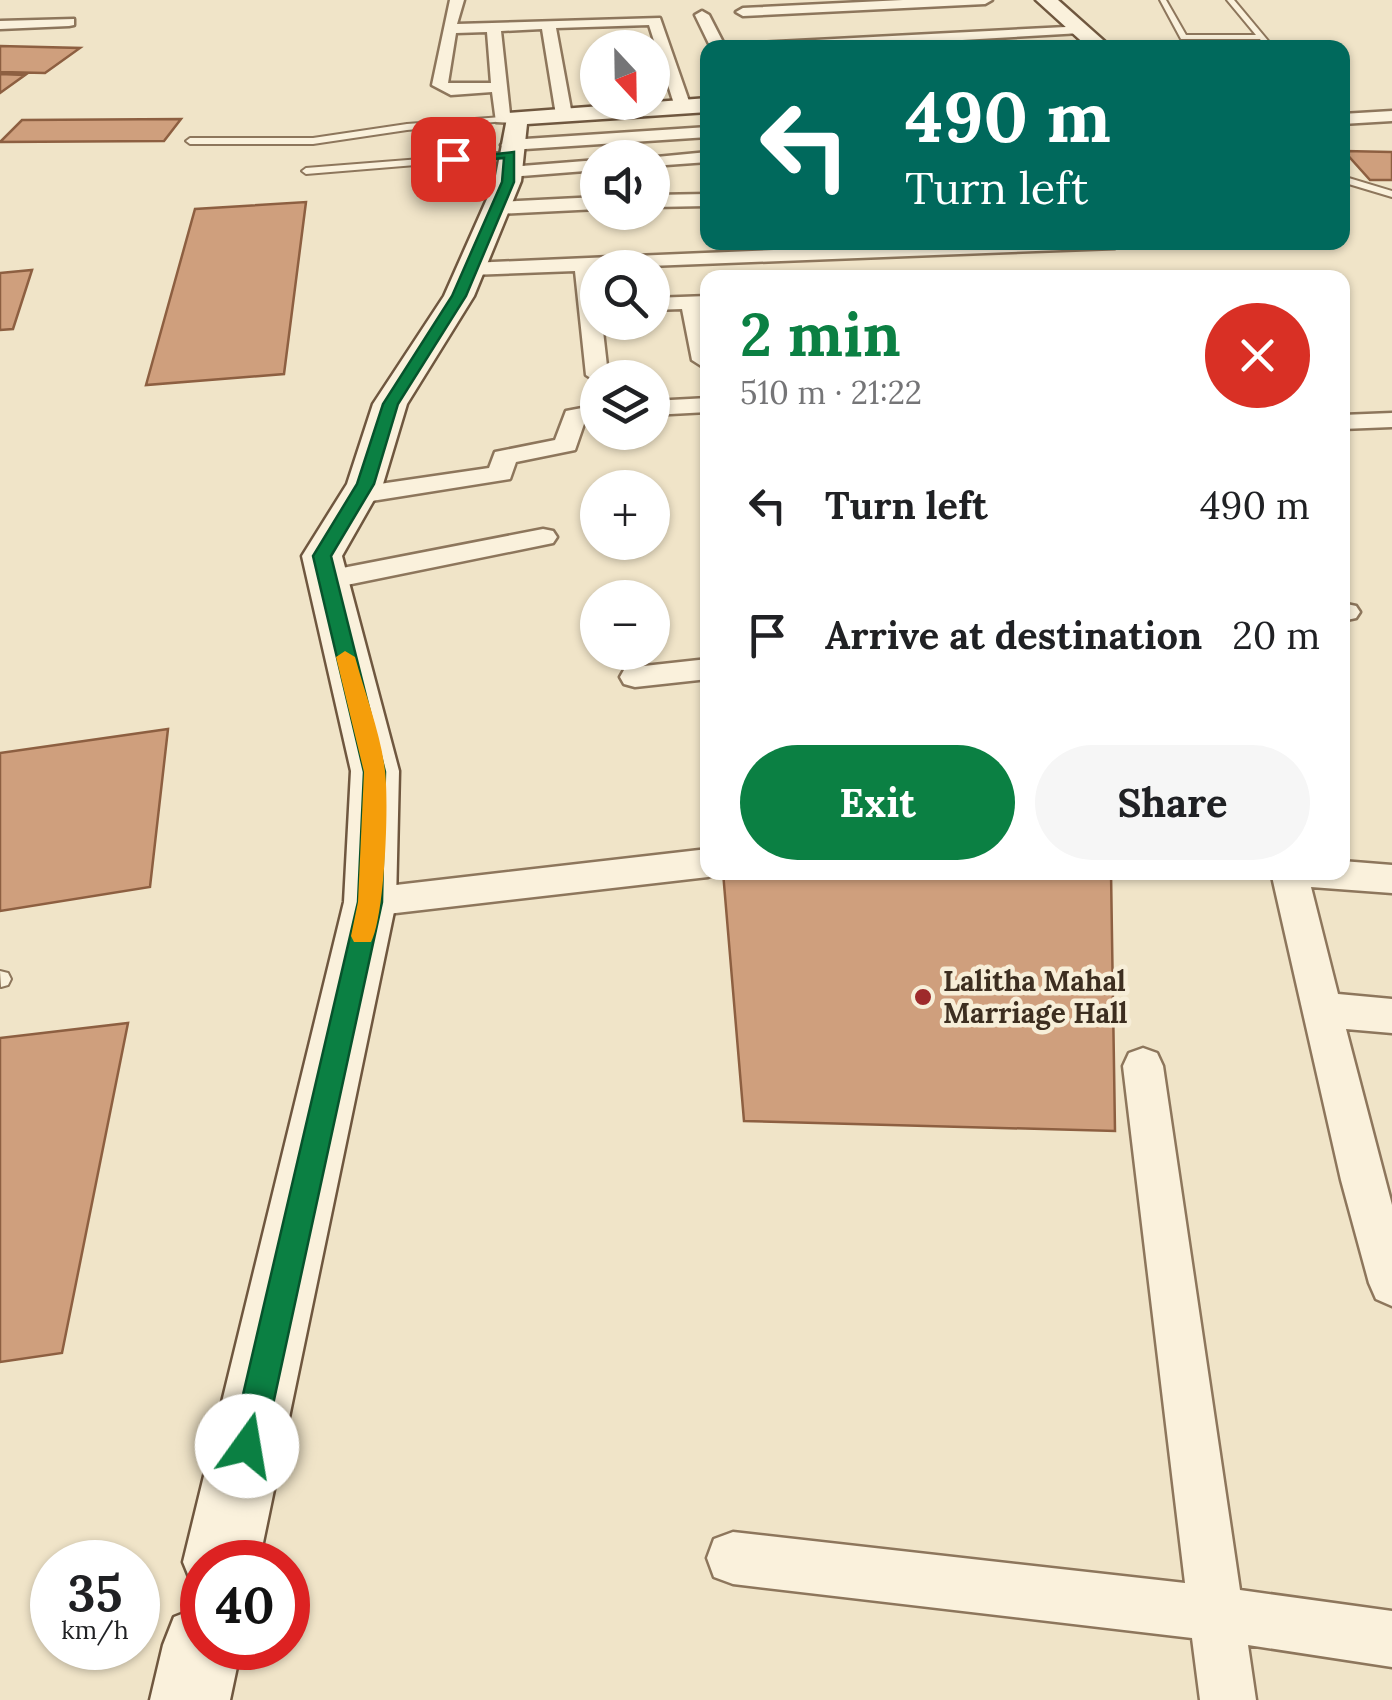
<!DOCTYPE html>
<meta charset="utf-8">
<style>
:root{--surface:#fff;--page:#f6f6f6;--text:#202124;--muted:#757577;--accent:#0b8043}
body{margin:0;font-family:Lora,serif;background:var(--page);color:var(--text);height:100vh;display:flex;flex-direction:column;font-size:38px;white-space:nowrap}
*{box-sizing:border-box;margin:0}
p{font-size:32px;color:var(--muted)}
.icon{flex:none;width:55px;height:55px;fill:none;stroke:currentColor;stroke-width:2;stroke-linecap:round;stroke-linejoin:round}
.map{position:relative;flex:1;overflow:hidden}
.side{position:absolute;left:700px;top:270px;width:650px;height:610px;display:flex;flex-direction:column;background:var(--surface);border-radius:20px;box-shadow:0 2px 8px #0004}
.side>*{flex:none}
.hud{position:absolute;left:700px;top:40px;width:650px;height:210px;border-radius:20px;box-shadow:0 2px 8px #0004;background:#00695c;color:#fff;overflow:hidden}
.needle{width:65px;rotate:158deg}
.controls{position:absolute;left:580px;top:30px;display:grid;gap:20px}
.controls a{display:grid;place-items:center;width:90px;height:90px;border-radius:50%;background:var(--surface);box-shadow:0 2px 8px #0004;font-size:50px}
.speed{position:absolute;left:30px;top:1540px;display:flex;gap:20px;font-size:50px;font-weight:700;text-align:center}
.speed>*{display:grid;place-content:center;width:130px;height:130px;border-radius:50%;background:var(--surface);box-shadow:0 2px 8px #0004;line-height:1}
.speed small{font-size:25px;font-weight:400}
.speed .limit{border:15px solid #d22;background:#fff;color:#111}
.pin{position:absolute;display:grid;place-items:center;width:85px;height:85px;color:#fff;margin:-42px;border-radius:20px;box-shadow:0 5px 15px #0006}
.me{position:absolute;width:110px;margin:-55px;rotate:13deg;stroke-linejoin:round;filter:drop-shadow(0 0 8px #0008)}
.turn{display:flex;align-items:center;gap:35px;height:210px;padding:0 40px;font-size:45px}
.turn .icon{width:130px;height:130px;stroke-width:2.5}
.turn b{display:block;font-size:70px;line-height:85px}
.round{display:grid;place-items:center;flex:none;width:105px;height:105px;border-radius:52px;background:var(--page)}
.summary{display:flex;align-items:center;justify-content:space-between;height:170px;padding:0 40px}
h1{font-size:60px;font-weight:700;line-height:75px;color:var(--accent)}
.button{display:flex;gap:20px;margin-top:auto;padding:20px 40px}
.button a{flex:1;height:115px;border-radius:60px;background:var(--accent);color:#fff;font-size:40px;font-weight:700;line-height:115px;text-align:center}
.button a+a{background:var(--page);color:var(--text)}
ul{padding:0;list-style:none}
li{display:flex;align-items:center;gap:30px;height:130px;padding:0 40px}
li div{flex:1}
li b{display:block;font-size:38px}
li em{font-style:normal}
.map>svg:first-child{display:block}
.building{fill:#cf9f7d;stroke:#8d5f41;stroke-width:2.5}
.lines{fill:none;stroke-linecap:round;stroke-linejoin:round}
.lane-casing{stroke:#8d765c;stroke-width:4}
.street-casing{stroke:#8d765c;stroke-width:5}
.secondary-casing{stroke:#6f573f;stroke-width:5}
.lane{fill:#faf1dc;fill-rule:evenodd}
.street{fill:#faf1dc;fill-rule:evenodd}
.secondary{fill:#faf1dc;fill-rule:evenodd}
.route{fill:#0b8043;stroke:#07532c;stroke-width:2.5}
.slow{fill:#f59e0b}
.poi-dot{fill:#9e2a2b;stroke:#f7eed8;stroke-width:4}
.labels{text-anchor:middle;stroke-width:9;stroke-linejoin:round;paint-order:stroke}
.poi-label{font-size:28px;font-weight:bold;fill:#3d2e20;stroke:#f7eed8;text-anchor:start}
</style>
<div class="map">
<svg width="1392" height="1700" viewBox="0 0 1392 1700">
<rect width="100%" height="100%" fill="#f0e4c8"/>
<path class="building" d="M0,46L80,48L45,73L0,72Z
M0,74L25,75L0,93Z
M181,119L164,141L0,142L22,120Z
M1344,151L1392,152V180H1370Z
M306,202L284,374L146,385L195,209Z
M32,270L13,329L0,330V273Z
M168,729L150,887L0,911V753Z
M723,872H1111L1115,1131L744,1121Z
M128,1023L62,1353L0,1362V1038Z"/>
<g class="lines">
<g class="lane-casing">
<path id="lane" d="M1160,0H1166L1186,35H1256L1227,0H1234L1274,48H1267L1260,39H1181Z
M502,117L505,121L407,130L313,144H190L186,141L190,138H313L407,124Z
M510,152L513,157L306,174L302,171L306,168Z
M1342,176L1392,191V197L1342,182Z
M0,971L8,973L11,979L8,985L1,987Z"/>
</g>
<g class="street-casing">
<path id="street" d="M450,0H464L457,24L660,18L691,107L683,112L675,107L649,25L556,28L572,115L564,120L556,115L542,29L501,31L510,114L524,118L516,123L496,122L492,92L451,95L432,85ZM487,32L491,83H448L456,33Z
M903,0H992L985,4L743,16L736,12L743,8Z
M702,11L709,15L726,48H711L695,15Z
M74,19V25L69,26L0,29V21Z
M1086,26L1088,29L1081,33L825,48L748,47L755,43Z
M1392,111V121L1342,124V114Z
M708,127V137L510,150L501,145L510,140Z
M708,152V162L652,166V158H646Z
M598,160V170L509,177L500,172L509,167Z
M708,194V206L652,207V195Z
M598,197V209L497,214L488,208L497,202Z
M962,242H1124L1115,248L598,268V322H602L608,375L598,378L597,382L586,375L575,271L470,275L460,269L470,263Z
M708,296V308L703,309L708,366L703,367L692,360L682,309L652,310V298Z
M708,398V412L652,415V401Z
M598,405V419L585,421L575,450L516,462L510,479L359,503L346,495L359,487L489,468L495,452L555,440L566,411Z
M1392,413V427L1342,429V415Z
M543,529L553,531L557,537L553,543L327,589L317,586L313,580L317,574L327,571Z
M1342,603L1356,606L1360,612L1356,618L1342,621Z
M708,659V679L635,687L624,684L620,677L624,670L635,667Z
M708,849V872H721L708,877L370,916L357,912L352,902L357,892L370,888Z
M1342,861L1392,865V893L1311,887L1338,994L1392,999V1033L1346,1029L1392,1205V1306L1376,1299L1369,1283L1341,1180L1271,872H1342Z
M1143,1048L1157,1053L1163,1066L1240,1590L1392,1611V1667L1248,1645L1256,1700H1200L1192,1638L733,1584L714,1577L707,1558L714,1539L733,1532L1185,1583L1123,1066L1129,1053Z"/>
</g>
<g class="secondary-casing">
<path id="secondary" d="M1036,0H1058L1112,48H1089Z
M708,98V112L527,124L521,181L474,296L407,404L383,484L342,556L399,771L396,902L259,1562H202V1592L194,1589L183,1562L344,902L351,771L302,556L347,484L373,404L444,296L495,181L508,113Z
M202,1606V1648H241L230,1700H150L163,1645L174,1617Z"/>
</g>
<use href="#lane" class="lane"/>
<use href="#street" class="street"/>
<use href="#secondary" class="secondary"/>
</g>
<path class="route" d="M514,152V182L466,296L398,404L374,484L331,556L385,772L382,902L264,1446L259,1458L247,1462L236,1458L231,1446L358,902L364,772L313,556L357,484L383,404L452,296L502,182L504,158L453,163L448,159Z"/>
<path class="slow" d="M345,651L355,657C365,694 381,734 385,771C389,803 385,916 371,942H354L351,936L358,902L364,772L336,657Z"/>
<circle class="poi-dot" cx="923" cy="997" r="10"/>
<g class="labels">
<g class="poi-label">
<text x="943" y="991">Lalitha Mahal<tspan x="943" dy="32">Marriage Hall</tspan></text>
</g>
</g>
</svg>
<div class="controls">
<a><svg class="needle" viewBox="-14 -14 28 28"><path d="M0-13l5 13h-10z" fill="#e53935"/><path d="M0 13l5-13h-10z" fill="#757577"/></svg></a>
<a><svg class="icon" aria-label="sound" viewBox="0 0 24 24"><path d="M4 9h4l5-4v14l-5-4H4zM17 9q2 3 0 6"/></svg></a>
<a><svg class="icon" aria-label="search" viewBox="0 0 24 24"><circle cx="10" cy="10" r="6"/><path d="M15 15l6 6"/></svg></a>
<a><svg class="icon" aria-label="layers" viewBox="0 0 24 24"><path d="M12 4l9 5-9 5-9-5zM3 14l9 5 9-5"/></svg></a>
<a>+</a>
<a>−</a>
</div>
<div class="speed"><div>35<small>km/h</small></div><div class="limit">40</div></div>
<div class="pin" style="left:453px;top:159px;background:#d93025"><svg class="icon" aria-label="arrive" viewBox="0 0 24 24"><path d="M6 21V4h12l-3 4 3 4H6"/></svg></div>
<svg class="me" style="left:247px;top:1446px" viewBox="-20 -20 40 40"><circle r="19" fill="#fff"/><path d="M0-13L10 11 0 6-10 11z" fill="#0b8043"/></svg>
<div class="hud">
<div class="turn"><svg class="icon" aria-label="left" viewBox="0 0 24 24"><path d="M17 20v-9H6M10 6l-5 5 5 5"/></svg><div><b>490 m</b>Turn left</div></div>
</div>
<section class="side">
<div class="summary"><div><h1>2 min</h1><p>510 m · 21:22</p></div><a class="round" style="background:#d93025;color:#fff"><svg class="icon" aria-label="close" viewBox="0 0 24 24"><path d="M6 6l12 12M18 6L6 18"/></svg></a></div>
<ul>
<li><svg class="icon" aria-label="left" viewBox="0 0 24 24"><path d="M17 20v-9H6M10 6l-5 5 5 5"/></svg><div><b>Turn left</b></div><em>490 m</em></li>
<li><svg class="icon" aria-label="arrive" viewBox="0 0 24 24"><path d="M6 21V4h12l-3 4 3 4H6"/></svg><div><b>Arrive at destination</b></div><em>20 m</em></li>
</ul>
<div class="button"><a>Exit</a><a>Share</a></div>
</section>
</div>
